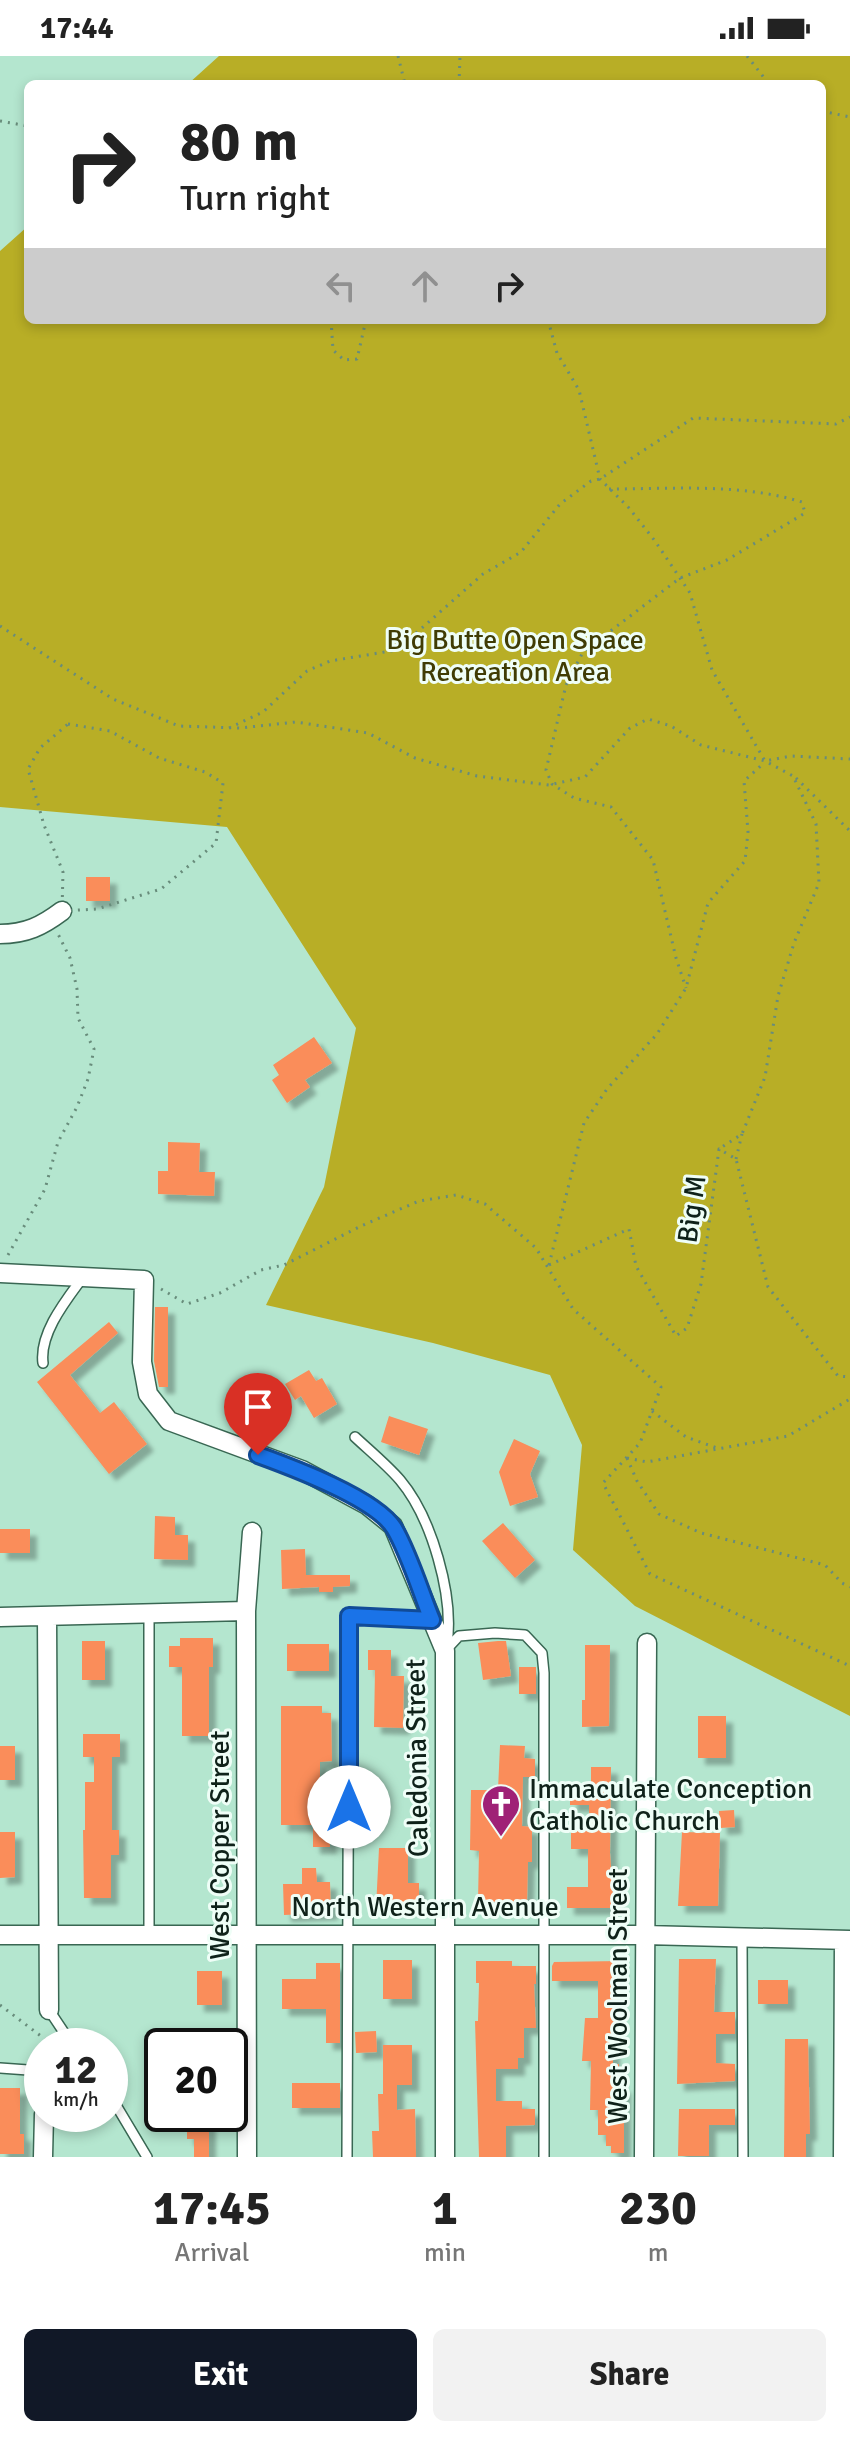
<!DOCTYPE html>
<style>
:root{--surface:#fff;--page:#f2f2f2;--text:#222;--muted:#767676;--accent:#111827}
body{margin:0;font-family:Signika,sans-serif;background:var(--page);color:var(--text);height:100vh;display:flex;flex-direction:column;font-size:30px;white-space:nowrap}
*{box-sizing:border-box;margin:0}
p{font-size:26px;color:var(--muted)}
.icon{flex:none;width:44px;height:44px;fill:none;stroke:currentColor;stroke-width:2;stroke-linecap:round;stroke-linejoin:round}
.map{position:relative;height:2101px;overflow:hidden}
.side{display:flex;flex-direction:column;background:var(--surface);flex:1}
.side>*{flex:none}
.guide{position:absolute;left:24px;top:24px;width:802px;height:244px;border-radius:12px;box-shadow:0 4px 12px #0003;background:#fff;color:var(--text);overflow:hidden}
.speed{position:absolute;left:24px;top:1972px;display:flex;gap:16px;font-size:40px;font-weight:700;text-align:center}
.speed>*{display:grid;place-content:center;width:104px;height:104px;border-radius:50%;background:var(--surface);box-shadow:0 4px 12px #0003;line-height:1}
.speed small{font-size:20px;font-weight:400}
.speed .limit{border:4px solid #111;border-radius:12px;background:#fff;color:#111}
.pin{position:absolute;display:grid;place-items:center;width:68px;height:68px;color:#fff;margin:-82px -34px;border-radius:50% 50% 50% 0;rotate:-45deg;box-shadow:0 0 8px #0007}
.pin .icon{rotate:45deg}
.me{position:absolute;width:88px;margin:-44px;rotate:0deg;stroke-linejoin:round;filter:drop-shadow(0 0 6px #0008)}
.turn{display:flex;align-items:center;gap:28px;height:168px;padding:0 24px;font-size:36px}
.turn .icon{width:104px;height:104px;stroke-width:2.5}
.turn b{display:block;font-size:56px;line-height:68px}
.lanes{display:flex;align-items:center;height:76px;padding:0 24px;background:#0003;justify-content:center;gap:40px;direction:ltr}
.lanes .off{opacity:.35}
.eta{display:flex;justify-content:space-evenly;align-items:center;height:136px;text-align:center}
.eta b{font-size:48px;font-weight:800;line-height:56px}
.action{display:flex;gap:16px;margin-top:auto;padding:16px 24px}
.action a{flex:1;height:92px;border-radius:12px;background:var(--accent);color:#fff;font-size:32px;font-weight:800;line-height:92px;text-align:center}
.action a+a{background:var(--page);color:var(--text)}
.status{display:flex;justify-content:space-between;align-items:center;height:56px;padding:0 40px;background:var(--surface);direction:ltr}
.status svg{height:22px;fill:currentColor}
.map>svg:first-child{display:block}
.green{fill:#b8ae26}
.building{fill:#fa8d5a;filter:url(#shadow)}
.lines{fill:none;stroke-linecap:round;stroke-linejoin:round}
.lane-casing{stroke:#396753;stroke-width:12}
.street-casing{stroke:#396753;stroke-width:21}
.path{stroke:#688c7b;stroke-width:3;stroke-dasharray:2 6;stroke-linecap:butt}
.lane{stroke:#fff;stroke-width:9}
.street{stroke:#fff;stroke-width:18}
.route-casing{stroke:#114b97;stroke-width:20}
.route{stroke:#1a73e8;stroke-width:14}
.labels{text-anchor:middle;stroke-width:6;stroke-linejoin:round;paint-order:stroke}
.park-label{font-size:28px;fill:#403c04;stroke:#effef7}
.street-label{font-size:28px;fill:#0f221a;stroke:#effef7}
.poi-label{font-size:28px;fill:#0f221a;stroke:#effef7;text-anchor:start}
</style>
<div class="status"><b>17:44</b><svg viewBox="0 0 49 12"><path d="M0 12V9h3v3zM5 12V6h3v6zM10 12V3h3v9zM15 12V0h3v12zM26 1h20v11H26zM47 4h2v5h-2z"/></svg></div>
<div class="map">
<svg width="850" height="2101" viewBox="0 0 850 2101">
<defs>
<filter id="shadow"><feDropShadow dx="7" dy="7" stdDeviation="2" flood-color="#0004"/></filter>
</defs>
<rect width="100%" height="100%" fill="#b4e6cf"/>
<path class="green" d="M219,0H850V1660L635,1550L573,1494L582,1389L550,1319L433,1287L266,1249L324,1131L356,972L227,771L0,751V195L28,170V264H822V28H188Z"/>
<path class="building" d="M86,821H110V845H86Z
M314,981L332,1007L305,1024L310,1031L287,1047L272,1024L279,1019L273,1009Z
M168,1086L200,1087L199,1116H215L214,1140L158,1138V1115H168Z
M155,1251H168V1331H159L154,1305Z
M109,1266L118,1277L70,1319L100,1357L114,1346L147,1388L109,1418L37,1326Z
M309,1314L316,1325L322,1322L337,1348L314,1362L301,1340L295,1344L285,1328Z
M389,1360L428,1373L419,1399L381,1386Z
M514,1383L540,1395L530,1418L538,1441L510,1450L499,1416Z
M155,1460L175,1461V1479H188V1504L154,1503Z
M503,1467L535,1504L515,1522L482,1485Z
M0,1473H30V1497H0Z
M305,1493L306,1519H350V1530L333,1531V1536H319V1531L282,1533L281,1494Z
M180,1582H213V1611H209V1680H182V1611H169V1590H180Z
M82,1585H105V1624H82Z
M498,1585H506L511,1620L483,1624L478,1587Z
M287,1588H329V1615H287Z
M585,1589H610L609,1670L582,1671V1644H585Z
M368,1594H391V1620H404L403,1672L374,1671L375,1614H368Z
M519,1611H536V1638H519Z
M281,1650H322V1657H331L332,1705L320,1706V1744H327L330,1791H313V1769H281Z
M698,1660H726V1702H698Z
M83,1678H120V1701H112V1774H119V1799H111V1842H84L83,1774H85V1726H94V1701H83Z
M500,1689L525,1690L524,1702L535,1703V1721H523L522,1770L532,1771V1806H528L527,1846H478L479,1795L470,1794L471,1734H498Z
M0,1690H15V1724H0Z
M591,1711H611L610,1797L614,1852H567V1831H588V1793H571V1774H589V1749H570V1731H591Z
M734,1754L735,1771L720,1772L719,1755Z
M0,1776H15V1821L0,1822Z
M682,1776L720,1777L718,1850H678Z
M379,1792H408V1827H419V1852H376Z
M302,1812H316L317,1826H330L331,1857L284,1859L283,1828H302Z
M679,1903H716L714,1956H735V1978H716V2007L735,2008V2025L677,2028Z
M383,1904H412V1943H383Z
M476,1905H512V1910H536V1928H534L536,1972H524V2002H518V2013H496V2045H522V2053H535V2069L506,2070V2101H479L475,1965H478L479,1927H476Z
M620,1905V1925H617V1982H613V2008H619V2030H624V2097H611V2090H606V2079H598V2054H590L591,2005H582L585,1962H598V1925H552V1910L554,1906Z
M316,1907H340V1987H326V1953H282V1923H316Z
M197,1915H222V1949H197Z
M758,1924H788V1948H758Z
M376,1975L377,1996L356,1997L355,1976Z
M785,1983H808L810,2078H806V2101H784Z
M383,1989H412V2029H397V2054L415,2053L416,2101H373L372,2075H379L378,2038H383Z
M292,2027H340V2052H292Z
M0,2032H20V2078H24V2098H0Z
M679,2053H735V2069H709V2100H678Z
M187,2059H209V2101H194V2083H187Z"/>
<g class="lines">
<g class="lane-casing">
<path id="lane" d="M43,1307C39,1277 67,1243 83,1221
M355,1381C370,1395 387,1409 400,1424C432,1462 454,1540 447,1588
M445,1595L459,1580L495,1577L525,1579L542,1597L544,1617V2101
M149,1878V1558
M742,1881L743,2101
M49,1954L73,1990
M0,2012L42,2015
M110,2039L147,2101
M347,2101L349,1560L432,1564"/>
</g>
<g class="street-casing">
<path id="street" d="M0,878C26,878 42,870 62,855
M0,1217L144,1224L142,1306L148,1338L169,1365L302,1414L367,1449L393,1470L445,1595V2101
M47,1560L49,1954
M0,1561L246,1555
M0,1879H645L850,1884
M43,2101L44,2058
M247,2101L246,1555L252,1476
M644,2101L647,1587
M843,2101L844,1884"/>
</g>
<path class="path" d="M398,0L405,28
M747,0L769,28
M459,28L460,0
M822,55L850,61
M0,65L28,70
M331,264L333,294L344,304L357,303L366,264
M548,264L557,297L579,334L600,423L629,452L655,485L690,537L712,614L765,705L791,700L850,703
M609,433C673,433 740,427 802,446L805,457L727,504L680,522L583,596L566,629L546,714L552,728L574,742L611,751L653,804L676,902L686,932
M0,570L113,643L179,670L240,672L296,666L368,677L415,702L477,720L549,729L585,721L630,672L648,663L671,670L701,689L765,705L793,720L816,768L819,827L794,887L778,940L765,1021L742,1078L719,1093
M68,668L110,675L159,702L205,716L223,727L216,787L161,833L97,853L62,855L63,816L44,769L28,713L40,692Z
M229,672L263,656L307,615L330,605L397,594L483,518L521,496L560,448L591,425L600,423L693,362L836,368L850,361
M796,722L850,775
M736,1103L742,1078
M8,1199L45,1133L58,1086L77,1051L88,1023L94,993L78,962L77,933L70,902L58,878
M549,1209L629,1173L636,1210L676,1280L687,1272L701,1228L719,1093L736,1103L768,1231L838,1320L850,1321
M549,1209L584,1067L607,1033L657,978L686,932L708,847L745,805L748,776L744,725L764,707
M161,1233L187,1248L220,1237L261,1214L284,1209L361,1170L419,1145L456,1139L485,1148L536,1192L573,1253L661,1331L640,1387L603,1427L650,1518L850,1610
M652,1355L686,1381L717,1392
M627,1402L637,1425L659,1458L701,1477L825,1509L842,1527L850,1531
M627,1402L647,1406L788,1380L850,1343
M0,1949L54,1990"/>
<use href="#lane" class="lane"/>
<use href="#street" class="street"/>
</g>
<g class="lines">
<g class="route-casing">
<path id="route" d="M258,1399C291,1411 375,1442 394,1472C409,1497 421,1537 432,1564L349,1560V1751"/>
</g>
<use href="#route" class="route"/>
</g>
<defs>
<g id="church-pin" transform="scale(2)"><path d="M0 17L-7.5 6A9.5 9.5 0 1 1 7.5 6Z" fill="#9f2176" stroke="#effef7"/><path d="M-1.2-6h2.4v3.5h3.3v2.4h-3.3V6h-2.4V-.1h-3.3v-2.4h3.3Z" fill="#fff"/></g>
</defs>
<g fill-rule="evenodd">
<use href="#church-pin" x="501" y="1748"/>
</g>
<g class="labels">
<g class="park-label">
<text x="515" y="593">Big Butte Open Space<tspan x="515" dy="32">Recreation Area</tspan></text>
</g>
<g class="street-label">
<text transform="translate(691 1153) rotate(-82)" y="10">Big M</text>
<text transform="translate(416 1702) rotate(-91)" y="10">Caledonia Street</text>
<text transform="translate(219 1789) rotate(-90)" y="10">West Copper Street</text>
<text x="425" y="1860">North Western Avenue</text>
<text transform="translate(617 1940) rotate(-90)" y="10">West Woolman Street</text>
</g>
<g class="poi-label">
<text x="529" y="1742">Immaculate Conception<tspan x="529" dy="32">Catholic Church</tspan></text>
</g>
</g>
</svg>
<div class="speed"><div>12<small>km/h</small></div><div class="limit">20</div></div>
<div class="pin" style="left:258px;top:1399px;background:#d93025"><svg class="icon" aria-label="arrive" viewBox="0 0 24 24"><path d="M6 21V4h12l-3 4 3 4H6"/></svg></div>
<svg class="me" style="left:349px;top:1751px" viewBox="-20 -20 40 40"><circle r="19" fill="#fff"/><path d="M0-13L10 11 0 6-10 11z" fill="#1a73e8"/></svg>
<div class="guide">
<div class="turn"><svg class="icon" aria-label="right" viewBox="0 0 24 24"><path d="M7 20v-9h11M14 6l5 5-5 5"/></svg><div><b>80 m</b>Turn right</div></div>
<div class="lanes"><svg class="icon off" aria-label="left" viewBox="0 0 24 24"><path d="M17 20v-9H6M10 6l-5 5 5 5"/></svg><svg class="icon off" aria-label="ahead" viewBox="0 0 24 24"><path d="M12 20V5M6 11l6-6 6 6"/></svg><svg class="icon" aria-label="right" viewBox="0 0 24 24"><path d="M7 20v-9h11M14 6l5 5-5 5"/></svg></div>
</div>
</div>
<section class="side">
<div class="eta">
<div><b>17:45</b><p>Arrival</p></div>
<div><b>1</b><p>min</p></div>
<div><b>230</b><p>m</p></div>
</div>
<div class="action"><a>Exit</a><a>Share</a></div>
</section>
